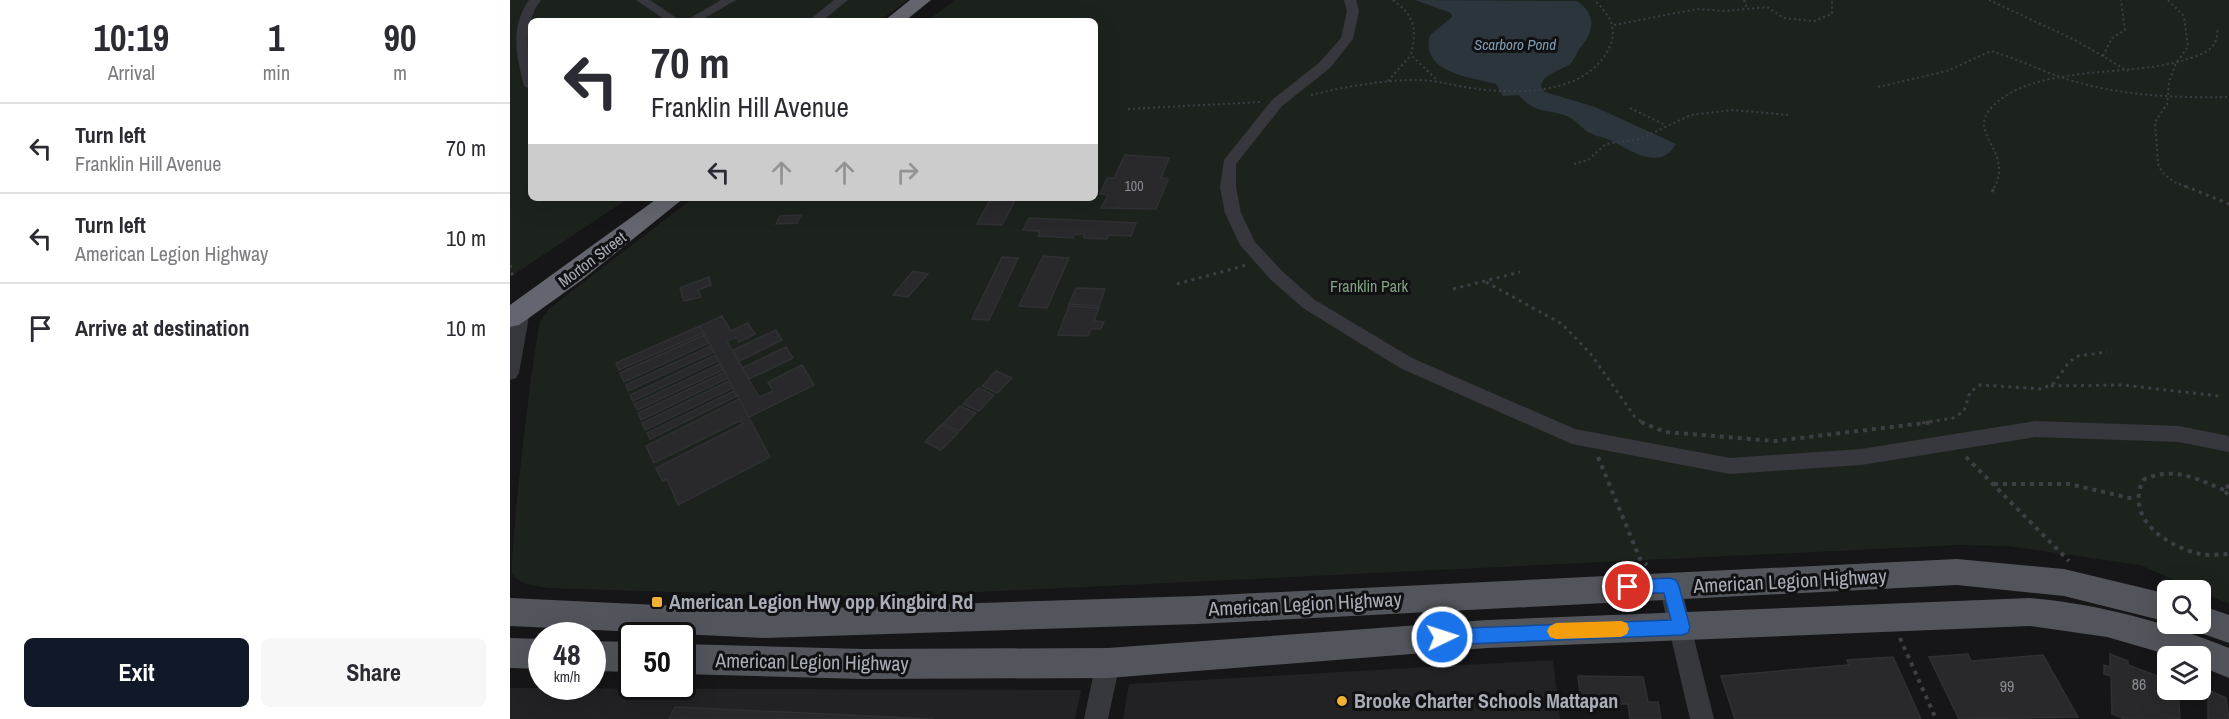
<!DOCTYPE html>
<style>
:root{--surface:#fff;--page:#f7f7f7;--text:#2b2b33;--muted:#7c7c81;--line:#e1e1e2;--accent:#111827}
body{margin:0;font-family:"Archivo Narrow",sans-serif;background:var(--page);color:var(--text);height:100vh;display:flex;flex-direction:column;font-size:22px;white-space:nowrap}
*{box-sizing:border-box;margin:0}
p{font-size:20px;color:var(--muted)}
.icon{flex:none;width:33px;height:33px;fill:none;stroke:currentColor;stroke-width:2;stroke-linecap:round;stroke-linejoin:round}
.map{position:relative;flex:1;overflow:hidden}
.sheet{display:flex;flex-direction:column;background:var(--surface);width:510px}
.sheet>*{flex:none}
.top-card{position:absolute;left:18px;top:18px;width:570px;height:183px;border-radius:9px;box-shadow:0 6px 24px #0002;background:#fff;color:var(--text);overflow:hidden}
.buttons{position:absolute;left:1647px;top:580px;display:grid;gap:12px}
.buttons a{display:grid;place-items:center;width:54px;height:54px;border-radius:9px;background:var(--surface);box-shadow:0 6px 24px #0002;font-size:30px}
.speed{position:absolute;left:18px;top:622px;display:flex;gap:12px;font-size:30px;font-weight:700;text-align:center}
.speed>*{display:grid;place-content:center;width:78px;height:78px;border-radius:50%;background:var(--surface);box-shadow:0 6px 24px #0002;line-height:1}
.speed small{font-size:15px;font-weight:400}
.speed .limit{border:3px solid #111;border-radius:9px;background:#fff;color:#111}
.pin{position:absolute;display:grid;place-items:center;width:51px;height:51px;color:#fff;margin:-26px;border:3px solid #fff;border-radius:50%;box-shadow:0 2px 6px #0007}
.me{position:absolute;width:66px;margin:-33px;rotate:86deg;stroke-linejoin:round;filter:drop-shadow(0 0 4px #0008)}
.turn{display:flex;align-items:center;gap:21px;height:126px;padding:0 24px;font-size:27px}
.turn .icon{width:78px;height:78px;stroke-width:2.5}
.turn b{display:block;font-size:42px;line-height:51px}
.lanes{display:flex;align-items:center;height:57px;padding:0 24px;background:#0003;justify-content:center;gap:30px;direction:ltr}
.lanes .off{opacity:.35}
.eta{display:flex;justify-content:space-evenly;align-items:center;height:102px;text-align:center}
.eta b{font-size:36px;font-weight:800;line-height:42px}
.action{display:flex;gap:12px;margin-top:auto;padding:12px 24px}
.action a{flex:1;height:69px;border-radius:9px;background:var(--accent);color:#fff;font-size:24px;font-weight:800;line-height:69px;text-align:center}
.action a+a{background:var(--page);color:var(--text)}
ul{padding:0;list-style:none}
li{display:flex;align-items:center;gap:18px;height:90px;padding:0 24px;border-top:2px solid var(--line)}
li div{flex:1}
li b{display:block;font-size:22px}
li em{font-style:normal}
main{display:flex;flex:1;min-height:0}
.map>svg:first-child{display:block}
.built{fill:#222225}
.green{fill:#1c231d}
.water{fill:#2c353c}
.building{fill:#29292c;stroke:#303034;stroke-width:1.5}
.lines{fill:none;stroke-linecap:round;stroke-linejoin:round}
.path-far2{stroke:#3d3f44;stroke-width:2;stroke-dasharray:2 3;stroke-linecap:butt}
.path-far1{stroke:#3d3f44;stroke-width:3;stroke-dasharray:3 4.5;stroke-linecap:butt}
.path{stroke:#3d3f44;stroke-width:4;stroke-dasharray:4 5;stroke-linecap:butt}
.minor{fill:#37383d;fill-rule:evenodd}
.major{fill:#53555c;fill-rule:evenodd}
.highway{fill:#63666e;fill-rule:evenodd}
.route{fill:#1a73e8;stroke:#114b97;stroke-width:1.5}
.slow{fill:#f59e0b}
.poi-dot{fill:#f2b134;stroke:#111113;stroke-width:2}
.labels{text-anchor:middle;stroke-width:6;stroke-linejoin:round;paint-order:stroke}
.number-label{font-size:14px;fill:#888b94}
.far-water-label{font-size:15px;font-style:italic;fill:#7f9bb3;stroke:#111113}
.street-label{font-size:16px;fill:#a8adb8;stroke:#111113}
.park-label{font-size:16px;fill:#7fa381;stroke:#111113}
.near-number-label{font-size:16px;fill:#888b94}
.near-street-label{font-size:20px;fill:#a8adb8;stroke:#111113}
.near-poi-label{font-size:20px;font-weight:bold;fill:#a8adb8;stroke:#111113;text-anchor:start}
</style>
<main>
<section class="sheet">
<div class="eta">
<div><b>10:19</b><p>Arrival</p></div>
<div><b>1</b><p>min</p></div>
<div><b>90</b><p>m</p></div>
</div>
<ul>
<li><svg class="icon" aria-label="left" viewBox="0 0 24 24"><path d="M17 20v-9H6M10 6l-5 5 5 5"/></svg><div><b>Turn left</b><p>Franklin Hill Avenue</p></div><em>70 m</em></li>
<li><svg class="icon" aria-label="left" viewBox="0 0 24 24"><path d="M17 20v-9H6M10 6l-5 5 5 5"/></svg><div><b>Turn left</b><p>American Legion Highway</p></div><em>10 m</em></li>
<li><svg class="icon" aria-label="arrive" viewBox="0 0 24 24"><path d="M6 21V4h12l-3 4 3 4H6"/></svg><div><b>Arrive at destination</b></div><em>10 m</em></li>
</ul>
<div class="action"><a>Exit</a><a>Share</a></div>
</section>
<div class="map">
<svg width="1719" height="719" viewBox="0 0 1719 719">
<rect width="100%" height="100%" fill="#161618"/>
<path class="built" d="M1043,660L1050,719H613L619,684Z
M0,688L571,690L565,719H0Z"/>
<path class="green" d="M0,0H398L369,21H21V198H119L0,277Z
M445,0H1719V604L1630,565L1498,546L1448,545L343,598L39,588C28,586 9,585 2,573C0,553 22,356 30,322L39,309L53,298L183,198H585V21H417Z"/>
<path class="water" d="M905,0L1067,1C1087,15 1084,31 1070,48C1066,54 1065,59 1060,64C1050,71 1033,74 1031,86L1035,92L1085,107L1166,144C1150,172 1122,151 1102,141C1095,137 1087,137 1080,133C1073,130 1069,123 1062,119C1042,107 1026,117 1009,95L993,96L986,84C961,77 909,73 920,35L942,17L941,13Z"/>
<path class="building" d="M615,155L659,158L651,178L658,179L646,209L591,208L598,195L590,194L597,178H604Z
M481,198H506L492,225L467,224Z
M291,215L287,223L266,224L270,216Z
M519,218L626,223L621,236L599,235L597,239L574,238L575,234H565L563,238L528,236L530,231L513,230Z
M533,256L559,258L537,308L509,306Z
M492,257L508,258L479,320L462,319Z
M403,271L418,274L398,297L383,295Z
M199,277L201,285L188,290L191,297L174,301L170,288Z
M566,288L595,289L589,306L559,304Z
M559,306L589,308L584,321L594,322L591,329H581L578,336L548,335Z
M212,316L221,331L238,323L245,334L229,342L226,337L217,341L249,397L263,391L258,382L292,365L304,385L239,417L190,326Z
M190,326L193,333L109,370L106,363Z
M266,330L272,340L229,361L223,350Z
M194,335L199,343L114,382L110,373Z
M201,346L204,352L118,391L116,385Z
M276,347L283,358L239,379L232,368Z
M205,355L208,361L123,401L120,395Z
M210,364L213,370L127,410L124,404Z
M486,371L502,378L487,393L472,386Z
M215,372L218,378L131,420L128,413Z
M219,381L223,388L135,430L132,423Z
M469,388L484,395L469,411L453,404Z
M224,391L227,396L140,439L137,433Z
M229,399L260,457L168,505L157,479L152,481L146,468L233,424L231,420L144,463L136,446Z
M450,406L466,413L449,431L433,424Z
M431,425L448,433L431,450L415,442Z
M1458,654L1461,661L1533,655L1568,717L1449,719L1419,657Z
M1600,654L1618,661V665L1650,677L1649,673L1658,676V690H1668L1670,719H1615L1602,714L1601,676L1594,674V665L1600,667Z
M1383,657L1411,719H1225L1211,676L1339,665L1337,660Z
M1068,676L1133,677L1138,702H1148L1151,719H1120L1118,704H1071Z
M1698,690L1716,698L1719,719H1698Z
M165,707L423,719H159Z"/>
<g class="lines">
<path class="path-far2" d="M883,0C905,16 907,29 901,55L927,80
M1234,0L1237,8
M1479,0L1567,41L1618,71
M1658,0L1674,16L1678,47L1666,63L1659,82L1657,104L1645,122L1648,164L1652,172L1664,182L1679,188
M1104,25L1187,9L1215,11L1257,7L1274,18L1304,21L1322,14V0
M1593,56L1602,38L1615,30L1611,0
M878,81L901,55
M1368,87L1437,71L1481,51C1509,59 1535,73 1563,81C1614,96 1667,98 1719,97
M801,95C834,87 867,81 900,80C927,79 951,88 977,90C1018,94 1079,91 1099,48C1109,28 1098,13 1084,0
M1120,108L1155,125
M618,109L751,102
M1064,164L1078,160L1096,144L1130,139L1181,115L1223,110L1280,115
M1484,188C1504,151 1457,134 1481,108C1522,64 1617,77 1671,61C1681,58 1693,55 1701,48C1707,42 1707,35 1708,27"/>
<path class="path-far1" d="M1675,186L1719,204
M1482,192L1485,186
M0,265L3,278
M976,282L1052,324L1080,353L1125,417L1133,423
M667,284L737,265
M943,289L1010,272
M1541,386L1613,385L1708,396
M1412,423L1443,418L1454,411L1460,392L1470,385L1532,389L1544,383L1559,362L1568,356L1597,352"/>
<path class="path" d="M1131,422L1155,432L1265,441L1423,422
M1088,457L1130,559L1137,565
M1456,457L1559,561
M1484,484H1559L1624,499
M1719,485L1714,490L1719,496
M1714,490C1685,478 1663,466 1633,480C1615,519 1656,546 1690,554C1699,556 1710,554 1719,554
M1390,638L1426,719"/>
<path class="minor" d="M19,0H31C9,30 21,55 21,90L14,86C6,55 0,27 19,0Z
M126,0H140L171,21H157Z
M211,0H226L190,21H175Z
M324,0H338L312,21H298Z
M834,0H846L849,11L843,39L820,68L772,106L726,164V187L731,213L745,242L773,272L805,300L902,358L1065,429L1220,458L1351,449L1525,421L1669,426L1719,436V452L1669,442L1525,437L1351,465L1220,474L1062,444L890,368L793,308L761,280L730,245L715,213L710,187L714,160L762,100L810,62L831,38L837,11Z
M11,305L20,311L9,373L6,378L0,380V324L5,307Z
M1160,576L1168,579L1171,586L1204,719H1180L1149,586L1152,579Z
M598,652L606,655L610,663L598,719H574L586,663L590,655Z"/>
<path class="major" d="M1447,559L1554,569L1658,594V622L1554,596L1447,585L687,624L255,638L0,626V598L255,610L687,596Z
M1520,598C1590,604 1654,622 1719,648V678L1690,666V657H1666L1597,637L1520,626L977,648L598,678L353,679L172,674V644L353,649L598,648L977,620Z
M1690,605L1719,615V643L1679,629L1677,624H1690Z
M0,638L32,639V669L0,668Z
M82,641L122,642V672L82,671Z"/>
<path class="highway" d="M400,0H421L395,21H374Z
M148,198H174L72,280L9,325L0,327V305Z"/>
</g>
<path class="route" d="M1160,578L1166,580L1169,586L1180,627L1178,633L1172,635L932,645L926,643L923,637L926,631L932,629L1161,620L1154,593H1112L1110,587L1112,582L1118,580Z"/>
<path class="slow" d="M1111,621L1117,623L1119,629L1117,634L1111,637L1046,639L1040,637L1037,631L1040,626L1046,623Z"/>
<g class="poi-dot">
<rect x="141" y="596" width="12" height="12" rx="3"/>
<circle cx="832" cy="701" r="6"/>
</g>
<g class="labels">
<g class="number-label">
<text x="624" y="191">100</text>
</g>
<g class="far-water-label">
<text x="1005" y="50">Scarboro Pond</text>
</g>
<g class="street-label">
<text transform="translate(82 259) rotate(-37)" y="6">Morton Street</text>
</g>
<g class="park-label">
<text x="859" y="292">Franklin Park</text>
</g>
<g class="near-number-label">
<text x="1629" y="690">86</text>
<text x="1497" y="692">99</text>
</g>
<g class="near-street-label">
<text transform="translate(1280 581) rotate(-3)" y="7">American Legion Highway</text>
<text transform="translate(795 604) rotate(-3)" y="7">American Legion Highway</text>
<text transform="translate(302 662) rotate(1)" y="7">American Legion Highway</text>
</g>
<g class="near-poi-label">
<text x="159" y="609">American Legion Hwy opp Kingbird Rd</text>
<text x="844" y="708">Brooke Charter Schools Mattapan</text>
</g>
</g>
</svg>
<div class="buttons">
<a><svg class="icon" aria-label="search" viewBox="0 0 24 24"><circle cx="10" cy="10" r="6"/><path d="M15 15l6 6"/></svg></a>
<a><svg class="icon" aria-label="layers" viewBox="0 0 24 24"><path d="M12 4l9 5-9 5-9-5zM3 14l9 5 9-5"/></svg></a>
</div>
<div class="speed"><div>48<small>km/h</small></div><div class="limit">50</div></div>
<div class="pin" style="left:1118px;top:587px;background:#d93025"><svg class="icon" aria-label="arrive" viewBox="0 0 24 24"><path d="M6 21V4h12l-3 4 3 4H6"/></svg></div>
<svg class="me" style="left:932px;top:637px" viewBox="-20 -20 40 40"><circle r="17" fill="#1a73e8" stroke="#fff" stroke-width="3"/><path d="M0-11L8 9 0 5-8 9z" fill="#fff"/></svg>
<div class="top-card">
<div class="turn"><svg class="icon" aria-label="left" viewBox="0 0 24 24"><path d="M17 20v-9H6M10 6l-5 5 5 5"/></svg><div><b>70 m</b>Franklin Hill Avenue</div></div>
<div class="lanes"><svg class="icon" aria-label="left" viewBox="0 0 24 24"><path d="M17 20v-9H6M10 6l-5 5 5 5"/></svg><svg class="icon off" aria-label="ahead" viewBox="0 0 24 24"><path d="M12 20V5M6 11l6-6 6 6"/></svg><svg class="icon off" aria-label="ahead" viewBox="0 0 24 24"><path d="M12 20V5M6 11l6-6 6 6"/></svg><svg class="icon off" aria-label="right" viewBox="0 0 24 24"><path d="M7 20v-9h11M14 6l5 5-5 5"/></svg></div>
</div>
</div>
</main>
